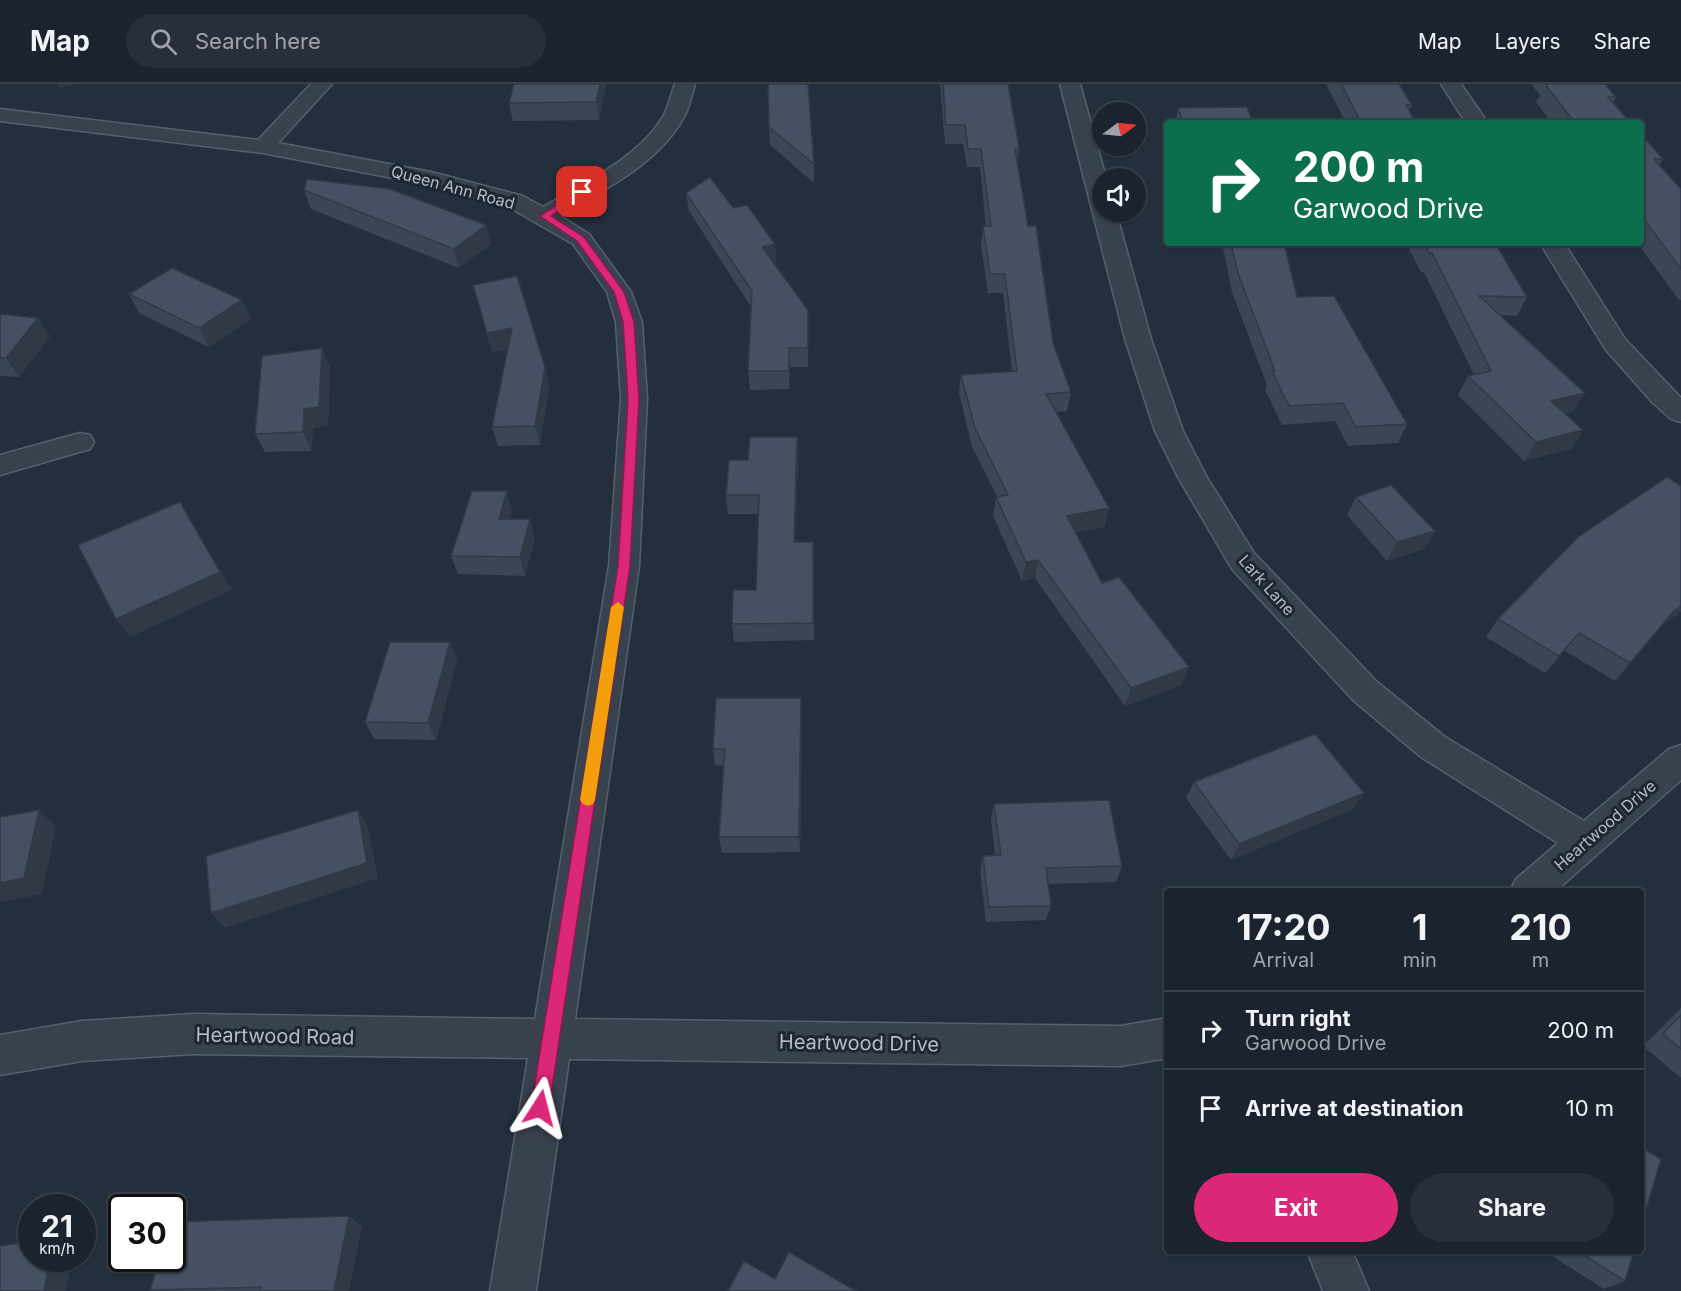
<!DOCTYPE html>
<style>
:root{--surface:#1b232e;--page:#282f3a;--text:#f1f3f6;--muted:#a0a4aa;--line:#39404a;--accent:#db2777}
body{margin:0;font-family:Inter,sans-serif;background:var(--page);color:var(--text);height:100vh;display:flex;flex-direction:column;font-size:22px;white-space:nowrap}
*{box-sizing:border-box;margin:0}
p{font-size:20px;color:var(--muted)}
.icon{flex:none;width:33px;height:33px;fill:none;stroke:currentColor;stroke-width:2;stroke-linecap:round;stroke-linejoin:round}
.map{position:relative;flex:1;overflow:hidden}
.drawer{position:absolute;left:1164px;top:804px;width:480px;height:366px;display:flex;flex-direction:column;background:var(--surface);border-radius:6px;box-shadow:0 2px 4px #0004,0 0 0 2px var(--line)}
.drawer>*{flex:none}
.top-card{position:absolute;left:1164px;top:36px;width:480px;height:126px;border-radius:6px;box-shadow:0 2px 4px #0004,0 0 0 2px var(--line);background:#0b6e4f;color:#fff;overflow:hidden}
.needle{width:39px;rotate:75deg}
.fabs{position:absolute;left:1092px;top:18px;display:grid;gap:12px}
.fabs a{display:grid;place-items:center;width:54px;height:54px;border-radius:50%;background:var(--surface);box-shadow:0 2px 4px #0004,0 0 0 2px var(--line);font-size:30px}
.speed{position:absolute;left:18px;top:1110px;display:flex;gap:12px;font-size:30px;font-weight:700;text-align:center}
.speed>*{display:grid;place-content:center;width:78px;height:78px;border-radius:50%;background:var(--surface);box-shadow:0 2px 4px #0004,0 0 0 2px var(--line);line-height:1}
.speed small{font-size:15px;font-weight:400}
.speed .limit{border:3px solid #111;border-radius:9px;background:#fff;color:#111}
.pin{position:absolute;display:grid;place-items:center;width:51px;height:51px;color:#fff;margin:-26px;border-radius:12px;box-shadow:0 3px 9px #0006}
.me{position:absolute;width:66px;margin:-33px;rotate:9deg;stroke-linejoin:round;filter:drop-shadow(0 0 4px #0008)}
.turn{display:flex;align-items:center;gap:21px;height:126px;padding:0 30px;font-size:27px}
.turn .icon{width:78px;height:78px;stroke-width:2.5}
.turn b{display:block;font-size:42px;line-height:51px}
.eta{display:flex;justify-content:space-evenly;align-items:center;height:102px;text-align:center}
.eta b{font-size:36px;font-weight:700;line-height:42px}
.button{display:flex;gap:12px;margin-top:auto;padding:12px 30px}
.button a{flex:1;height:69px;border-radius:36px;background:var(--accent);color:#fff;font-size:24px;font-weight:700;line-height:69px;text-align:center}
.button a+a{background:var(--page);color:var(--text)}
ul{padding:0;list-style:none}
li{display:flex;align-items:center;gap:18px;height:78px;padding:0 30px;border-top:2px solid var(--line)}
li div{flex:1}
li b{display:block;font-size:22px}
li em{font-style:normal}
header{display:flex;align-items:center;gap:36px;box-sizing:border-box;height:84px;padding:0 30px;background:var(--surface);border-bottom:2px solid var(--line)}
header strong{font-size:28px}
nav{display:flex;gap:33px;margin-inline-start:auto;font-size:21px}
.search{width:420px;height:54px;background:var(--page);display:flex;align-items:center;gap:15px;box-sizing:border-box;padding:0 21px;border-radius:33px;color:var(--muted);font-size:22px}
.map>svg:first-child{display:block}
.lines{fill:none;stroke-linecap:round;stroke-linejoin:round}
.minor-casing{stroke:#565f6c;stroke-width:3}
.minor{fill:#38414e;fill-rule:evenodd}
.wall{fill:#3b4654}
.shaded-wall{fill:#303945}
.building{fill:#455162;stroke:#303945;stroke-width:1.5}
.route{fill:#db2777;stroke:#8e194d;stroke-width:1.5}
.slow{fill:#f59e0b}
.labels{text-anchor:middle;stroke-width:6;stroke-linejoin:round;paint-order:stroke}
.street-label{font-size:16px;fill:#b4bcc9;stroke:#1d2633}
.near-street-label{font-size:20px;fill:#b4bcc9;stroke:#1d2633}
</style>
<header>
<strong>Map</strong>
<div class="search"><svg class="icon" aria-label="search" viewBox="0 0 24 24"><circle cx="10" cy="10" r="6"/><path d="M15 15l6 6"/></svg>Search here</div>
<nav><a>Map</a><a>Layers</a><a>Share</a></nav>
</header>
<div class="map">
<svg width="1681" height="1207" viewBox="0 0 1681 1207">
<rect width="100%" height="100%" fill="#242f3e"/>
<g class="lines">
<g class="minor-casing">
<path id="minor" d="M311,0H332L278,59L431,88L523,112L543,123C585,98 639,74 664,31C669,21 671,10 675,0H695C692,10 690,21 685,31C660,79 605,105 560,132L589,150L631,208L642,238L647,315L639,482L575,935L1121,942L1167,934V974L1121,982L569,975L536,1207H490L528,974L193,970L82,977L0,991V951L82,937L193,930L535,935L609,482L621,315L616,238L607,208L573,160L507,122L429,101L263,69L0,37V25L258,56Z
M1060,0H1080L1106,94H1102V128H1116L1151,255L1183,347L1206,392L1254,469L1377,598L1445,653L1584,737L1669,665L1681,661V696L1556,807H1510L1516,795L1558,759L1421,673L1353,616L1232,485L1178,393L1155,347L1125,255Z
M1441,0H1461L1488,39H1466Z
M1540,159H1564L1625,255L1681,314V338L1671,335L1652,318L1606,266Z
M80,349L90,351L94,358L90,365L0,391V371Z
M1307,1167H1352L1369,1207H1323Z"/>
</g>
<use href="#minor" class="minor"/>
</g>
<path class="wall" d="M940,0H1008L1019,64L1017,79L1028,142L1053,259L1071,308L1067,327L1056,328L1109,424L1104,443L1076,448L1102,499L1182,601L1125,622L1035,494L1022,497L993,432L996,413H997L972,363L959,309L961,291L1012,287L1003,209H988L981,161L983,142H986L980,83H967L963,60H945Z
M1326,0H1399L1412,21L1409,27L1416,39H1346Z
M1531,0H1605L1616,13L1613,19L1631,39H1552L1536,18L1540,11Z
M606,1L599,36L513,37L509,19Z
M1178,24L1253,39H1175Z
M769,43L814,80V99L770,61Z
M1641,50L1663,75L1659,81L1681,105V216H1679L1637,159H1641Z
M304,106L491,160L459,184L311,125Z
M686,109L733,124L775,160L776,179H774L808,245V283H790L789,305L750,306L748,287L751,223L689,127Z
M1222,159H1284L1297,213L1407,340L1398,359L1348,362L1335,337L1282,341L1265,306L1267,301L1232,208Z
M1406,159H1495L1527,213L1517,232L1500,231L1585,309L1573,327L1565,330L1583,346L1571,365L1524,377L1458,311L1468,292L1474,291L1424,188H1421Z
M473,201L545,283L549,302L540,361L498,362L492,343L508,265L492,268Z
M129,210L251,235L209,263L139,229Z
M0,230L50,252L19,293L0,292Z
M322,264L330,283L328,341L313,344L311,367L265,368L255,350Z
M797,353L798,372L795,458L814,476V556L734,558L732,540L756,506L759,430H728L726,411L748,376Z
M1356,413L1435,447L1424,465L1387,477L1347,431Z
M512,426L510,435L535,453L525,492L458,490L451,472Z
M1498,535L1659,545L1615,597L1565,567L1545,589L1486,553Z
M450,558L457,576L436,656L374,655L365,638Z
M801,614L802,631L800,768L722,769L719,753L724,681L715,682L713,665Z
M1194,698L1353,725L1231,776L1186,714Z
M994,720L1122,782L1116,798L1048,800L1051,822L1046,836L986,838L980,787L983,772L995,771L991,736Z
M1681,924V994L1643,962Z
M362,1142L349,1207H153L150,1206Z
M1544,1167H1634L1625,1197L1604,1205Z"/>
<path class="shaded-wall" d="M58,0H84L59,3Z
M600,0H606V1L599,36L596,18Z
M486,141L491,160L459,184L454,165Z
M775,160L776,179L763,182L762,163Z
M242,216L251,235L209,263L199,244Z
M38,234L50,252L19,293L6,274Z
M512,244L517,263L492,268L487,249Z
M322,264L330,283L328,341L313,344L311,367L303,348L304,325Z
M789,264L790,283L789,305Z
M545,283L549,302L540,361L535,342Z
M1585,309L1573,327L1540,336L1551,317Z
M1583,346L1571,365L1524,377L1536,358Z
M797,353L798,372L795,476L794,458Z
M507,407L512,426L505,453L499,435Z
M180,418L232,506L130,553L116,535Z
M1109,424L1104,443L1063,450L1067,432Z
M530,435L535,453L525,492L520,473Z
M1435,447L1424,465L1387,477L1397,458Z
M1038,476L1035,494L1022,497L1026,478Z
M1681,522V528L1658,545L1674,527Z
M1579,549L1565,567L1545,589L1559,572Z
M450,558L457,576L436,656L428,639Z
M1189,583L1182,601L1125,622L1131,604Z
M801,614L802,631L800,768L799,753Z
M1364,709L1353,725L1231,776L1239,760Z
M39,726L56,742L42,810L0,818V799Z
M358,726L368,742L378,794L225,844L211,829Z
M349,1132L362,1142L349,1207H334Z
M51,1174H73L66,1207H44Z"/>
<path class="building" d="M514,0H600L596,18L509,19Z
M768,0H808L814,80L769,43Z
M943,0H1008L1019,64L1015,65L1028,142H1036L1053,259L1071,308L1046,310L1109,424L1067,432L1102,499L1119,493L1189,583L1131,604L1038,476L1026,478L996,413L1008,411L975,344L961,291L1017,287L1005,190H990L983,142H991L981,65H968L965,41H946Z
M1341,0H1399L1412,21H1406L1416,39H1366V38H1361Z
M1545,0H1605L1616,13H1608L1631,39H1575Z
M1247,23L1253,39H1184L1178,24Z
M1641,50L1663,75H1654L1681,105V185L1641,131Z
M710,93L733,124L747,121L775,160L762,163L808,226V264H789V287H748L752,207L686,109Z
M307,95L390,105L486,141L454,165L304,106Z
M1231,159H1284L1297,213L1334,212L1407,340L1356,343L1343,319L1289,322L1272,287H1275L1238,189Z
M1424,159H1495L1527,213L1479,212L1585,309L1551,317L1583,346L1536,358L1468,292L1491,287L1432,169H1429Z
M172,184L242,216L199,244L129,210Z
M517,192L545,283L535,342L492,343L512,244L487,249L473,201Z
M0,230L38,234L6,274H0Z
M322,264L319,323L304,325L303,348L255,350L262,272Z
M750,353H797L794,458H813V539L732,540L733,506H756L759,411H726L729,376H748Z
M1667,393L1681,402V522L1674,527L1630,579L1579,549L1559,572L1498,535L1578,453Z
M1391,401L1435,447L1397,458L1356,413Z
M472,407H507L499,435H530L520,473L451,472Z
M180,418L220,488L116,535L78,461Z
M390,558H450L428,639L365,638Z
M716,614H801L799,753H719L725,665H713Z
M1315,650L1364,709L1239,760L1194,698Z
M1109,716L1122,782L1046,784L1051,822L989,823L983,772L1001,771L994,720Z
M39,726L24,794L0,799V733Z
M358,726L367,779L211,829L206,772Z
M1681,931V965L1663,950Z
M1641,1063L1661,1075L1641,1143Z
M349,1132L334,1207H260L261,1203L150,1206L160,1174H172V1138Z
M32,1157V1174H51L44,1207H0V1162Z
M1577,1167H1634L1625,1197Z
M789,1168L856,1207H728L744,1177L775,1195Z"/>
<path class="route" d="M582,105L585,106V110L551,132L584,153L624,208L634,238L639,315L630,482L549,1024L546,1030L540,1032L534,1030L531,1024L618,482L628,315L623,238L614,208L577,157L540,132Z"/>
<path class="slow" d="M618,518L624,523L595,716L593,720L588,722L583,720L580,716L611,523Z"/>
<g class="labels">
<g class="street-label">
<text transform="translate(453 103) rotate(15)" y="6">Queen Ann Road</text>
<text transform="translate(1267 501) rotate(48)" y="6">Lark Lane</text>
<text transform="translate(1605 741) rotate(-41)" y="6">Heartwood Drive</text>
</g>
<g class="near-street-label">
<text transform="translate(275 952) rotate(1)" y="7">Heartwood Road</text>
<text transform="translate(859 959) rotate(1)" y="7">Heartwood Drive</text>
</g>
</g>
</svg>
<div class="fabs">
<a><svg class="needle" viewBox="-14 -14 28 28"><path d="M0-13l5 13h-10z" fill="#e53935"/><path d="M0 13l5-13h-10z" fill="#a0a4aa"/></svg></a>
<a><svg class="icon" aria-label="sound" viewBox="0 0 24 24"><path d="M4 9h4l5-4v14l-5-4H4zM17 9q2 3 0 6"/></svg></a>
</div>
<div class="speed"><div>21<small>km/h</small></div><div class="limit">30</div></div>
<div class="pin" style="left:582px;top:108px;background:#d93025"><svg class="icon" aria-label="arrive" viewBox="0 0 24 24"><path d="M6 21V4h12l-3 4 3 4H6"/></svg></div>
<svg class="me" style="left:540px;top:1024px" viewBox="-20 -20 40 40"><path d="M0-17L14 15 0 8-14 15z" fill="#db2777" stroke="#fff" stroke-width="4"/></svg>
<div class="top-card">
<div class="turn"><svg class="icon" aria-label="right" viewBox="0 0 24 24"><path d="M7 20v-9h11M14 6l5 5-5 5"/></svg><div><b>200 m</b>Garwood Drive</div></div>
</div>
<section class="drawer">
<div class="eta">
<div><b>17:20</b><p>Arrival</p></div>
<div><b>1</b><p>min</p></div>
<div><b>210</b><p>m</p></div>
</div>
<ul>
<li><svg class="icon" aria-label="right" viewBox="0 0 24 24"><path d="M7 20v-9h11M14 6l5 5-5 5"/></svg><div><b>Turn right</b><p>Garwood Drive</p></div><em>200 m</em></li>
<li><svg class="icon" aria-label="arrive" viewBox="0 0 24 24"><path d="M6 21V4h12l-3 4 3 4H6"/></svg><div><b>Arrive at destination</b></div><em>10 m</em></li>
</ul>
<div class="button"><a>Exit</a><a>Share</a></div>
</section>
</div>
